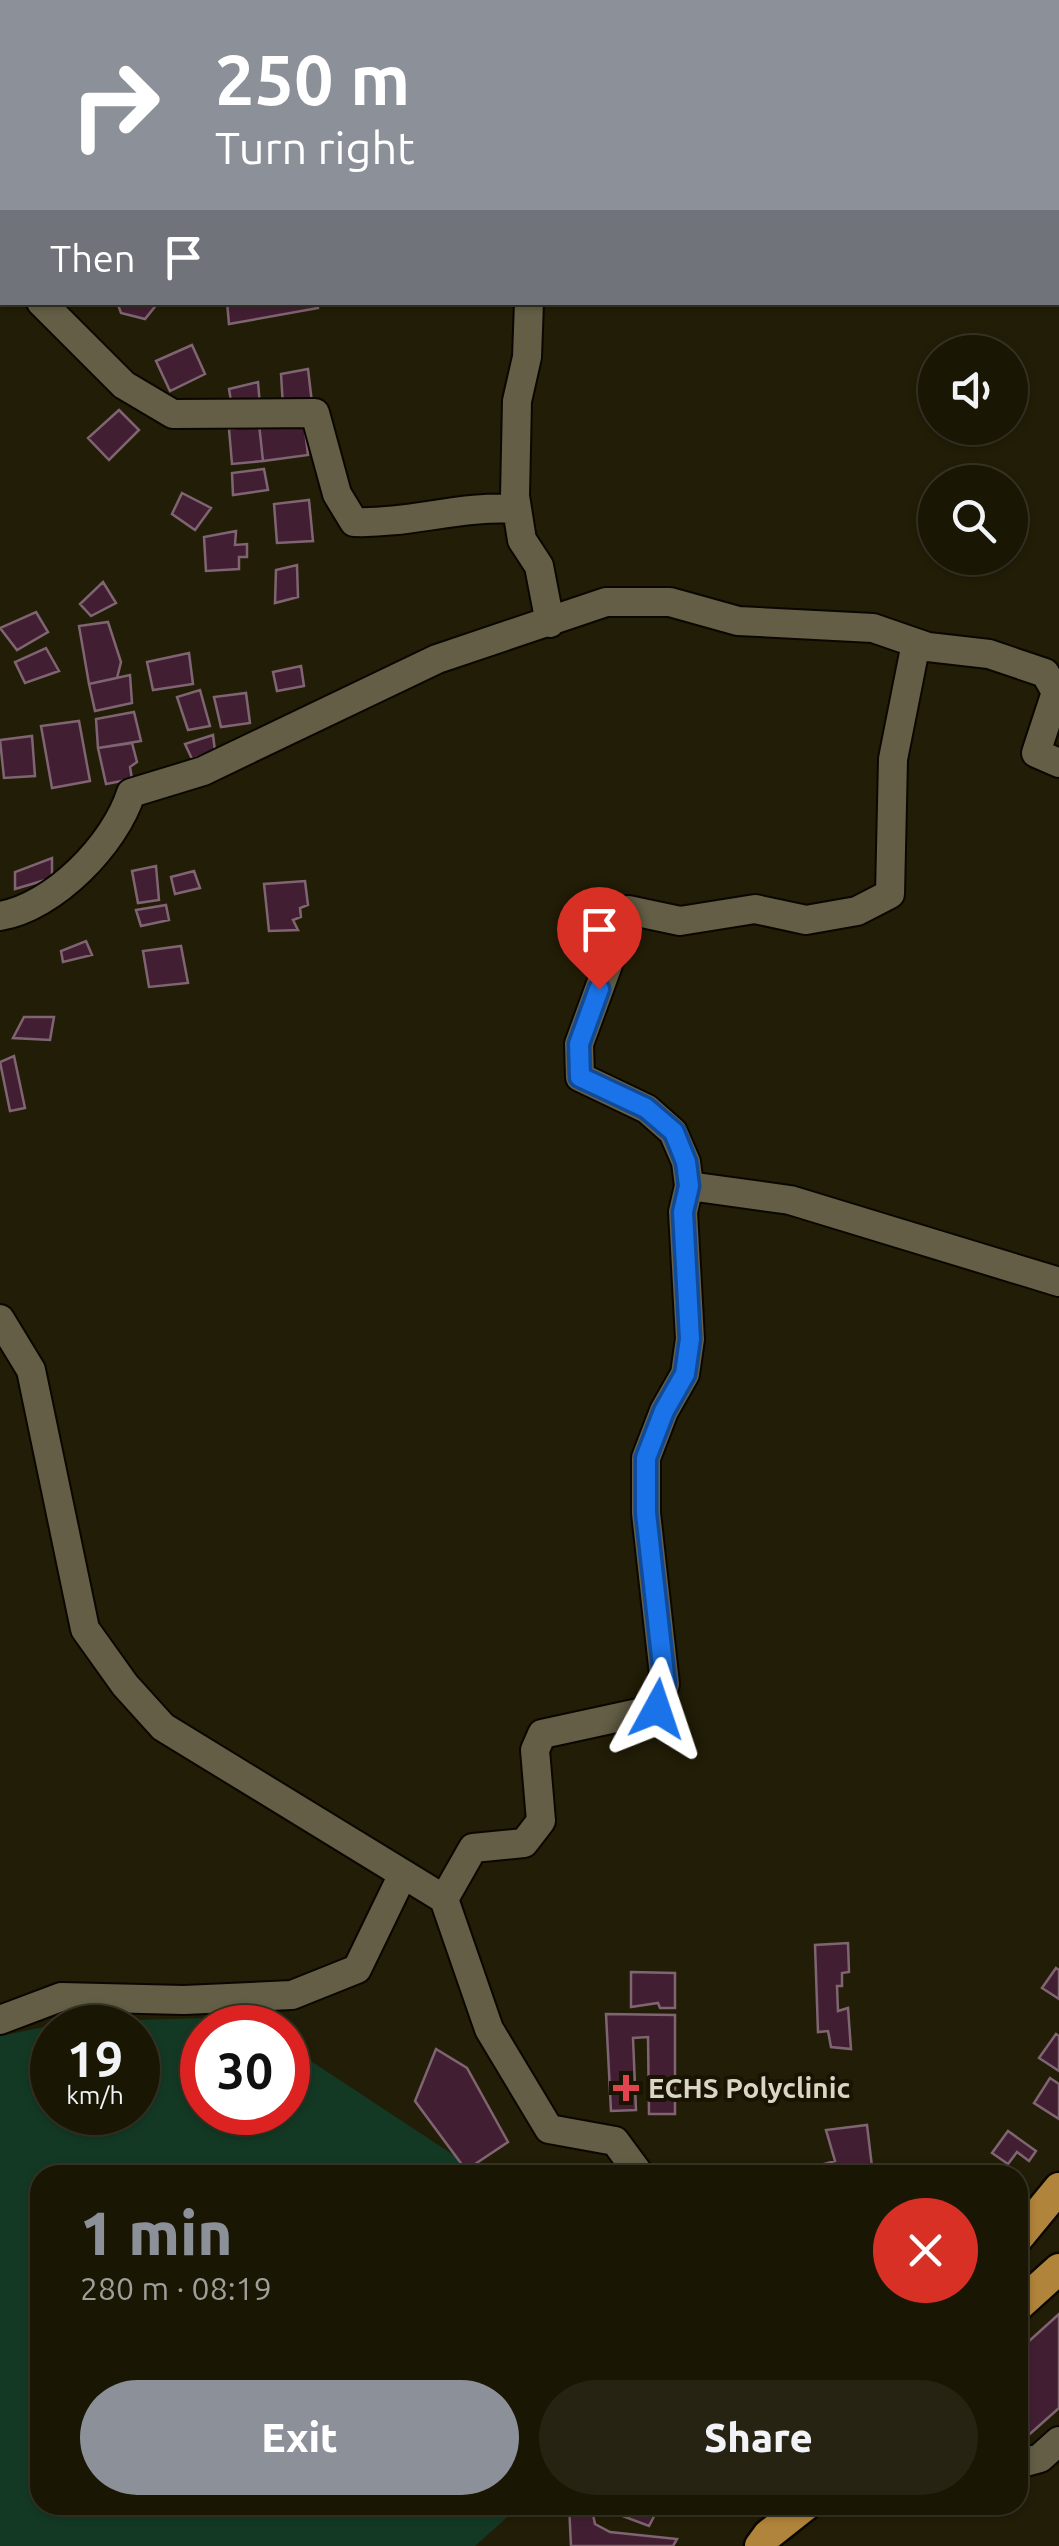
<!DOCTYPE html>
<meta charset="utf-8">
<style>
:root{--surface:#1a1604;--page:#272313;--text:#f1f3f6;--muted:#9f9f9a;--line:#383526;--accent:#8c9099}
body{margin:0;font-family:Ubuntu,sans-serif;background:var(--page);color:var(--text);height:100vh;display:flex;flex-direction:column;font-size:38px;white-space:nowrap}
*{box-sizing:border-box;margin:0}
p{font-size:32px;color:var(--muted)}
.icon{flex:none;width:55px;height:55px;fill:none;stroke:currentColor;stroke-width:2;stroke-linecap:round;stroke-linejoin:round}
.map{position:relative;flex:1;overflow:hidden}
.panel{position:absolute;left:30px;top:2165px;width:998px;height:350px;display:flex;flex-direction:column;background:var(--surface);border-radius:30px;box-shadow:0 2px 8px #0004,0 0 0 2px var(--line)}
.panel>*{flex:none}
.guide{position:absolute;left:0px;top:0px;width:1060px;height:305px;box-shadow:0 2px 8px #0004,0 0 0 2px var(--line);background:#8c9099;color:#fff;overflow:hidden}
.tools{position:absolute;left:918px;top:335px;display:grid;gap:20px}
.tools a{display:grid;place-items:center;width:110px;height:110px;border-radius:50%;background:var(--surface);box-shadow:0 2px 8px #0004,0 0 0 2px var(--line);font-size:50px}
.speed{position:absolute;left:30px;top:2005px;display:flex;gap:20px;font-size:50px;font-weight:700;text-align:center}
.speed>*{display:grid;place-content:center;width:130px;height:130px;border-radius:50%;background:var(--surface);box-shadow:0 2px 8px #0004,0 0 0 2px var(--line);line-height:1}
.speed small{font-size:25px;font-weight:400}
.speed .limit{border:15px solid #d22;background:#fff;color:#111}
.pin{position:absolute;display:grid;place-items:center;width:85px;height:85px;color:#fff;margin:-102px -42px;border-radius:50% 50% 50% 0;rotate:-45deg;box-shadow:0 0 10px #0007}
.pin .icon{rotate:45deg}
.me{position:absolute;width:110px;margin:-55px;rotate:5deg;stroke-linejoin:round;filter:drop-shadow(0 0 8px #0008)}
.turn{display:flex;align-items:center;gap:35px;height:210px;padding:0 50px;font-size:45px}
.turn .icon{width:130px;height:130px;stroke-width:2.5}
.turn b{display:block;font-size:70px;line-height:85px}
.then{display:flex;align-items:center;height:95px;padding:0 50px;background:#0003;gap:20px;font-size:38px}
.round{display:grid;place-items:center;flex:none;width:105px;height:105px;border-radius:52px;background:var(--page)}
.overview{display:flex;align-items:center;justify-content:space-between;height:170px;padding:0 50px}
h1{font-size:60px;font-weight:800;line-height:75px;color:var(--accent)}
.primary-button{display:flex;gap:20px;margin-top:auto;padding:20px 50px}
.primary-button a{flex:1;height:115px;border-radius:60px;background:var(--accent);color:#fff;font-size:40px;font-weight:800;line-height:115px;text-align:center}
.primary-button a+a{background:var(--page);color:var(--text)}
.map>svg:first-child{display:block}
.green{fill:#133924;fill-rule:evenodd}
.building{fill:#421e32;stroke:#7f6571;stroke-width:2.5}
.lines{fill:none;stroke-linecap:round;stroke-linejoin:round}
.minor-casing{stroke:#0b0700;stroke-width:32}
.highway-casing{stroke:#0b0700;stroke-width:35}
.minor{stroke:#635e45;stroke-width:28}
.highway{stroke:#b1843b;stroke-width:30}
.route-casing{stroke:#114b97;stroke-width:25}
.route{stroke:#1a73e8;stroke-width:18}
.health-dot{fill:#e0444e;stroke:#181401;stroke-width:4}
.labels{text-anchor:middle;stroke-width:8;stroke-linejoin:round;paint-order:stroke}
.poi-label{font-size:28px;font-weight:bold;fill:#d9d6c8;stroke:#181401;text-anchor:start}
</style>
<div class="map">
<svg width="1059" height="2546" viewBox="0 0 1059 2546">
<rect width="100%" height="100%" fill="#221d06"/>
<path class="green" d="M242,2017L259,2027L202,2028V2112H288V2046L484,2175H40V2505H521L475,2546H0V2036L68,2022ZM52,2028H138V2112H52Z"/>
<path class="building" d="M117,302H156L157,304L145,319L121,313Z
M227,302H317L318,308L229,324Z
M192,345L205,374L170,391L156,361Z
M308,369L312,403L283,406L281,374Z
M258,382L260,406L232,407L229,389Z
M119,410L139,430L109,460L88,438Z
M304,421L308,455L263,461L259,424Z
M259,424L263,461L232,464L229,429Z
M264,469L268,490L233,495L232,473Z
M182,493L211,508L195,530L172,514Z
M309,500L313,541L277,543L274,504Z
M236,531L235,545L247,544V557H239V569L206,571L204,537Z
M297,565L298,597L275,603L276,570Z
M103,582L116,603L91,616L80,604Z
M36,612L48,632L17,650L0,628Z
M108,622L121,662L117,678L89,684L79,626Z
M46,648L59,671L25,683L15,662Z
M189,653L193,684L153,690L147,662Z
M301,666L304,686L277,691L273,672Z
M130,675L132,703L95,711L89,684Z
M200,690L210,726L188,730L177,697Z
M246,693L250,723L221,727L214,697Z
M134,712L141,741L98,748L96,719Z
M79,721L90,781L52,788L41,726Z
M213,735L215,751L192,759L185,744Z
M32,736L35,776L4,778L0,740Z
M132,743L137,762L130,767L132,779L106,784L98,748Z
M52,858V878L15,889V872Z
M156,866L159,900L138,903L132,871Z
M194,871L200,888L175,894L171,877Z
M305,881L308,905L300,908L301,917L293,920L298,930L269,931L264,884Z
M166,905L169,920L141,926L136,910Z
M86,941L92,955L63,962L61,951Z
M181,946L188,983L149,987L143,951Z
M24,1017H54L50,1040L13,1038Z
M14,1056L25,1108L10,1111L0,1062Z
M848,1943L849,1972L842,1973V1986H837L838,2011L848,2008L851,2049L831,2047L828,2031L818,2032L815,1945Z
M1056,1968L1059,1970V1999L1042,1988Z
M631,1972L675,1973V2008H660L658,2003L631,2007Z
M606,2014L675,2015V2114H649L648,2037L633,2038L636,2110L611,2111Z
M1056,2034L1059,2036V2071L1039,2058Z
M436,2049L467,2068L508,2142L466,2170L415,2101Z
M1050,2078L1059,2084V2119L1034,2103Z
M867,2125L873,2175H806V2169L835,2161L826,2130Z
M1008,2131L1036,2151L1029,2161L1017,2152L1008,2164L992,2153Z
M1059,2314V2408L1022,2441L1018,2436V2351Z
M569,2505H591L595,2524L610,2532L677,2539L673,2546H571Z
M606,2505H660L649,2526L604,2509Z"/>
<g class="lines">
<g class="minor-casing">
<path id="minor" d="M492,2L505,0
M0,265L2,264
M41,302L124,385L173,414L315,413L337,494L354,522C409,524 462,505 517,509
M529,302L527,357L517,401L515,496L522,540L539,566L550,623
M0,916C54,907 115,844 131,793L203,771L437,659L606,602H670L738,621L873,628L928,647L989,654L1045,673L1056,692L1036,753L1059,763
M689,1186L790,1200L1059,1282
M0,1319L31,1370L85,1629L125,1685L163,1727L444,1899L489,2029L549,2129L615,2141L640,2175
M444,1899L473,1848L524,1843L541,1821L535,1750L542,1734L657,1709L665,1684L646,1513V1458L664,1411L685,1374L690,1339L683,1212L689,1186L686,1162L673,1132L647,1109L580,1077L579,1044L628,910L680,921L755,909L806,920L857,911L890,894L893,759L916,643
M0,2020L61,1997L184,2000L292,1995L357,1969L403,1874
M1018,2464L1040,2458L1059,2441"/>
</g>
<g class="highway-casing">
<path id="highway" d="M1018,2238L1059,2188
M1018,2306L1059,2269
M760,2546L768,2535L806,2505"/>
</g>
<use href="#minor" class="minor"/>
<use href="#highway" class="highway"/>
</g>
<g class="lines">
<g class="route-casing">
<path id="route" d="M599,989L579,1044L580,1077L646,1108L674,1132L686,1162L689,1186L683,1212L690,1339L685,1374L664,1411L646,1458V1513L665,1684L657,1709"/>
</g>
<use href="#route" class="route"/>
</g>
<path class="health-dot" d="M621 2073h10v10h10v10h-10v10h-10v-10h-10v-10h10z"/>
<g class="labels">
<g class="poi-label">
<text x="648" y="2098">ECHS Polyclinic</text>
</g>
</g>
</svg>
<div class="tools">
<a><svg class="icon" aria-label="sound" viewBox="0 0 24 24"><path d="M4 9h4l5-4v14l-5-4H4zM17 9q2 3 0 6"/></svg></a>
<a><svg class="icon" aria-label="search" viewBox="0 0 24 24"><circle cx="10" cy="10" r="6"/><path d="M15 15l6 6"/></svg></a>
</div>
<div class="speed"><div>19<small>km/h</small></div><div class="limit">30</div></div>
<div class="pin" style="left:599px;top:989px;background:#d93025"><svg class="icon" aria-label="arrive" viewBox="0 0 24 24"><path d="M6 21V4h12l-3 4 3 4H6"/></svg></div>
<svg class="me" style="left:657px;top:1709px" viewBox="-20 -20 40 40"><path d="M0-17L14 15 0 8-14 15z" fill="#1a73e8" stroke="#fff" stroke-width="4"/></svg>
<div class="guide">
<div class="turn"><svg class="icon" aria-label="right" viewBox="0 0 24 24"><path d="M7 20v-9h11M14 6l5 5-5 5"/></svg><div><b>250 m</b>Turn right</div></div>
<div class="then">Then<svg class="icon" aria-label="arrive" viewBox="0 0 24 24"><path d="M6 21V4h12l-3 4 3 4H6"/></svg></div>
</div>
<section class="panel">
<div class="overview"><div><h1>1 min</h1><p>280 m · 08:19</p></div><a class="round" style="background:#d93025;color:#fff"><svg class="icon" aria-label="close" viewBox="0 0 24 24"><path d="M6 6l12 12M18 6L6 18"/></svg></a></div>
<div class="primary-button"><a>Exit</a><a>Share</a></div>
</section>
</div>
